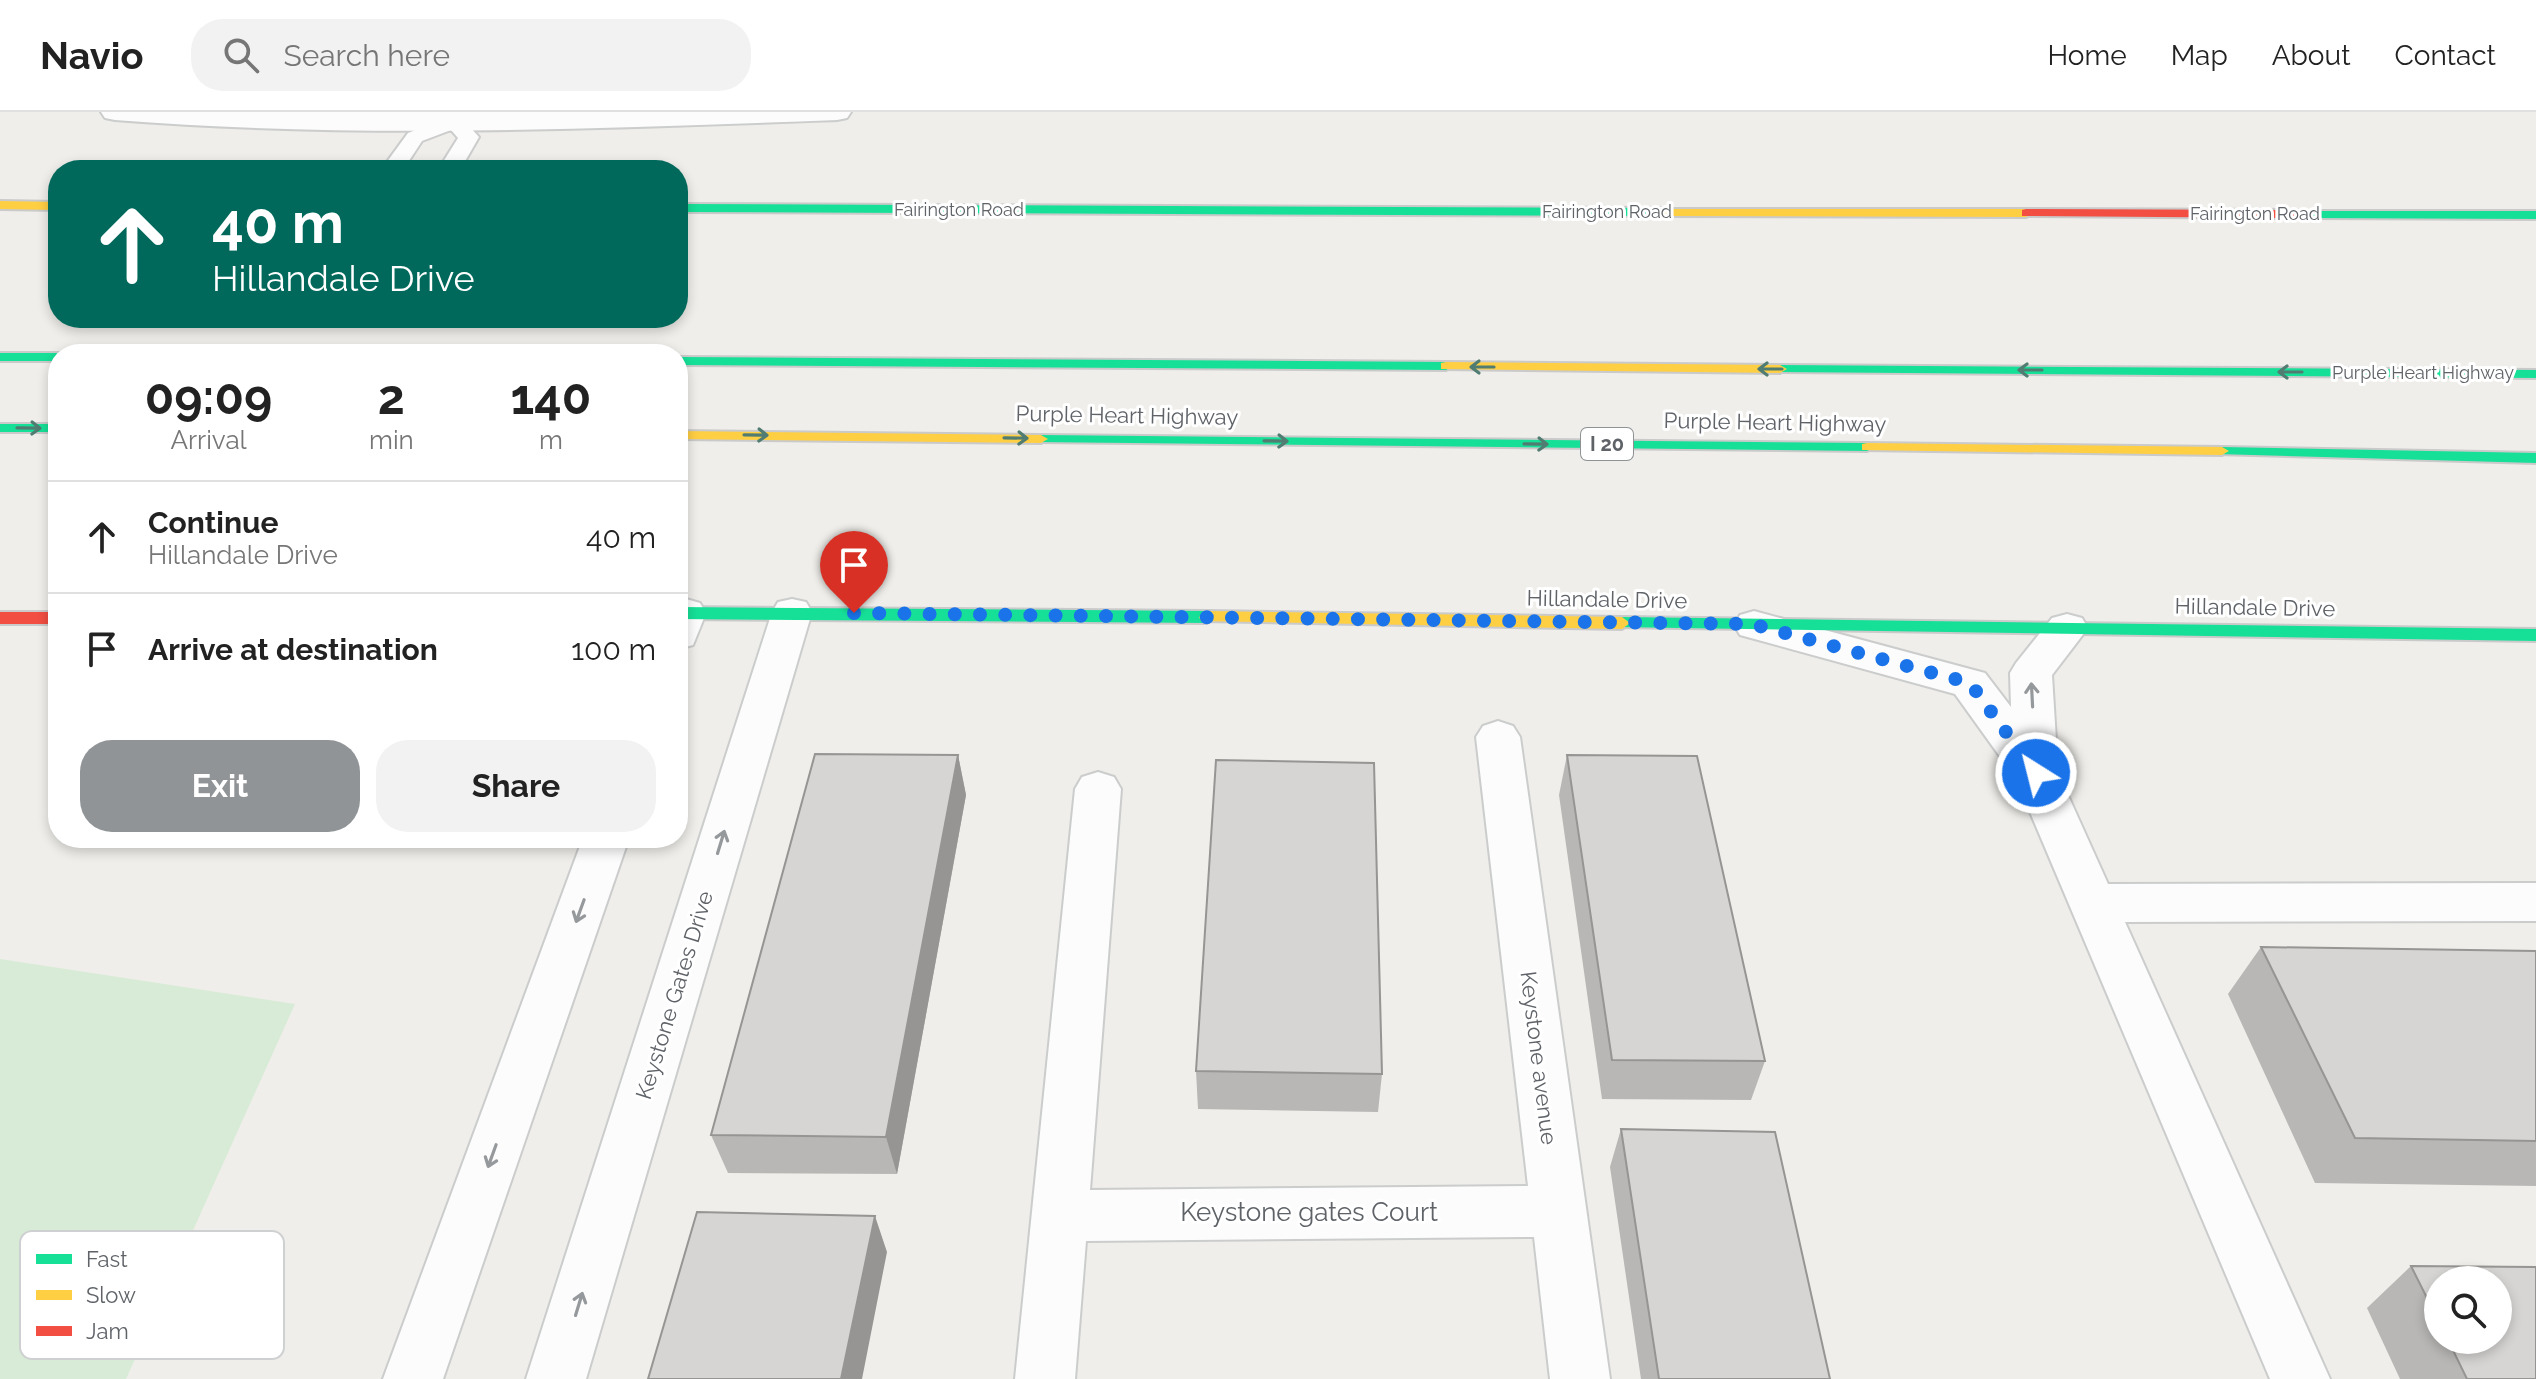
<!DOCTYPE html>
<style>
:root{--surface:#fff;--page:#f2f2f2;--text:#222;--muted:#767676;--line:#e0e0e0;--accent:#919496}
body{margin:0;font-family:Raleway,sans-serif;background:var(--page);color:var(--text);height:100vh;display:flex;flex-direction:column;font-size:30px;white-space:nowrap}
*{box-sizing:border-box;margin:0}
p{font-size:26px;color:var(--muted)}
.icon{flex:none;width:44px;height:44px;fill:none;stroke:currentColor;stroke-width:2;stroke-linecap:round;stroke-linejoin:round}
.map{position:relative;flex:1;overflow:hidden}
.side{position:absolute;left:48px;top:232px;width:640px;height:504px;display:flex;flex-direction:column;background:var(--surface);border-radius:32px;box-shadow:0 4px 12px #0003}
.side>*{flex:none}
.hud{position:absolute;left:48px;top:48px;width:640px;height:168px;border-radius:32px;box-shadow:0 4px 12px #0003;background:#00695c;color:#fff;overflow:hidden}
.controls{position:absolute;left:2424px;top:1154px;display:grid;gap:16px}
.controls a{display:grid;place-items:center;width:88px;height:88px;border-radius:50%;background:var(--surface);box-shadow:0 4px 12px #0003;font-size:40px}
.pin{position:absolute;display:grid;place-items:center;width:68px;height:68px;color:#fff;margin:-82px -34px;border-radius:50% 50% 50% 0;rotate:-45deg;box-shadow:0 0 8px #0007}
.pin .icon{rotate:45deg}
.me{position:absolute;width:88px;margin:-44px;rotate:324deg;stroke-linejoin:round;filter:drop-shadow(0 0 6px #0008)}
.turn{display:flex;align-items:center;gap:28px;height:168px;padding:0 32px;font-size:36px}
.turn .icon{width:104px;height:104px;stroke-width:2.5}
.turn b{display:block;font-size:56px;line-height:68px}
.eta{display:flex;justify-content:space-evenly;align-items:center;height:136px;text-align:center}
.eta b{font-size:48px;font-weight:700;line-height:56px}
.cta{display:flex;gap:16px;margin-top:auto;padding:16px 32px}
.cta a{flex:1;height:92px;border-radius:32px;background:var(--accent);color:#fff;font-size:32px;font-weight:700;line-height:92px;text-align:center}
.cta a+a{background:var(--page);color:var(--text)}
ul{padding:0;list-style:none}
li{display:flex;align-items:center;gap:24px;height:112px;padding:0 32px;border-top:2px solid var(--line)}
li div{flex:1}
li b{display:block;font-size:30px}
li em{font-style:normal}
header{display:flex;align-items:center;gap:48px;box-sizing:border-box;height:112px;padding:0 40px;background:var(--surface);border-bottom:2px solid var(--line)}
header strong{font-size:38px}
nav{display:flex;gap:44px;margin-inline-start:auto;font-size:28px}
.search{width:560px;height:72px;background:var(--page);display:flex;align-items:center;gap:20px;box-sizing:border-box;padding:0 28px;border-radius:32px;color:var(--muted);font-size:30px}
.map>svg:first-child{display:block}
.green{fill:#d8ebd6}
.lines{fill:none;stroke-linecap:round;stroke-linejoin:round}
.lane-casing{stroke:#cbcccc;stroke-width:4}
.street-casing{stroke:#cbcccc;stroke-width:4}
.fast-casing{stroke:#cacacb;stroke-width:4}
.slow-casing{stroke:#cacacb;stroke-width:4}
.jam-casing{stroke:#cacacb;stroke-width:4}
.lane{fill:#fdfcfc;fill-rule:evenodd}
.street{fill:#fdfcfc;fill-rule:evenodd}
.fast{fill:#16e098;fill-rule:evenodd}
.slow{fill:#ffcf43;fill-rule:evenodd}
.jam{fill:#f24e42;fill-rule:evenodd}
.wall{fill:#b8b7b5;fill-rule:evenodd}
.shaded-wall{fill:#969594}
.building{fill:#d6d5d3;stroke:#969594;stroke-width:2}
.oneway{stroke:#507c72}
.oneway2{stroke:#96999c}
.route{stroke:#1a73e8;stroke-width:14;stroke-dasharray:0 25.2}
.labels{text-anchor:middle;stroke-width:6;stroke-linejoin:round;paint-order:stroke}
.far-street-label{font-size:18px;fill:#5f6368;stroke:#fff}
.shield{fill:#fff;stroke:#8f9295;stroke-width:2}
.shield-label{font-size:20px;font-weight:bold;fill:#5f6368}
.street-label{font-size:22px;fill:#5f6368;stroke:#fff}
.near-street-label{font-size:26px;fill:#5f6368;stroke:#fff}
.key{fill:#fff;stroke:#cfd0d2;stroke-width:2}
.key-label{font-size:22px;fill:#5f6368}
</style>
<header>
<strong>Navio</strong>
<div class="search"><svg class="icon" aria-label="search" viewBox="0 0 24 24"><circle cx="10" cy="10" r="6"/><path d="M15 15l6 6"/></svg>Search here</div>
<nav><a>Home</a><a>Map</a><a>About</a><a>Contact</a></nav>
</header>
<div class="map">
<svg width="2536" height="1267" viewBox="0 0 2536 1267">
<rect width="100%" height="100%" fill="#efeeea"/>
<path class="green" d="M0,847L295,892L126,1267H0Z"/>
<g class="lines">
<g class="lane-casing">
<path id="lane" d="M454,3L461,5L479,25L460,58H438L458,26L451,18L422,29L403,58H381L408,21Z"/>
</g>
<g class="street-casing">
<path id="street" d="M101,0H851L847,6L837,8C597,17 355,27 115,8L105,6Z
M686,487L700,491L706,501L693,533L678,537V490Z
M792,487L806,490L812,500L586,1267H526L772,500L778,490Z
M1754,499L1985,561L2011,595L2010,561L2016,551L2052,506L2067,502L2082,506L2088,516L2052,563L2058,661L2108,772L2536,771V809L2125,810L2330,1267H2270L2016,667L1955,582L1740,523L1734,513L1740,503Z
M1498,609L1513,614L1520,625L1610,1267H1550L1534,1125L1086,1129L1075,1267H1015L1075,677L1082,665L1098,660L1114,665L1121,677L1090,1078L1528,1074L1476,625L1483,614Z
M583,726H629L443,1267H383Z"/>
</g>
<g class="fast-casing">
<path id="fast" d="M678,92L1667,96L1673,100L1667,104L678,100Z
M2301,99H2536V107L2305,106L2301,105Z
M0,241H58L63,242H58V249H0Z
M678,245L1446,250L1453,254L1446,258L678,253Z
M1780,253L2536,258V266L1775,260V254Z
M0,312H58V320H0Z
M1041,323L1867,331L1874,335L1867,339L1036,330L1034,327Z
M2222,335L2536,341V351L2217,342L2215,339Z
M678,495L1207,499L1215,505L1207,511L678,507Z
M1622,505L2536,517V529L1616,515L1614,511Z"/>
</g>
<g class="slow-casing">
<path id="slow" d="M0,89L58,90V98L0,97Z
M1663,97H2026L2032,101L2026,105L1667,104L1661,100Z
M1446,250L1780,253L1787,257L1780,261L1441,257V251Z
M678,319L1041,323L1048,327L1041,331L678,327Z
M1867,331L2222,335L2229,339L2222,343L1862,338V332Z
M1207,499L1622,505L1630,511L1622,517L1201,509L1199,505Z"/>
</g>
<g class="jam-casing">
<path id="jam" d="M2026,97L2305,98L2311,102L2305,106L2022,104V98Z
M0,500H58V512H0Z"/>
</g>
<use href="#lane" class="lane"/>
<use href="#street" class="street"/>
<use href="#fast" class="fast"/>
<use href="#slow" class="slow"/>
<use href="#jam" class="jam"/>
</g>
<path class="wall" d="M958,643L966,683L897,1062L728,1061L711,1023Z
M1567,643L1765,949L1751,988L1602,987L1559,683Z
M2261,835L2536,839V1074L2315,1071L2228,882Z
M1196,959L1382,962L1378,1000L1198,997Z
M1621,1017L1830,1267H1641L1610,1055Z
M2411,1154L2536,1155V1267H2400L2367,1196ZM2438,1168H2498V1228H2438Z"/>
<path class="shaded-wall" d="M958,643L966,683L897,1062L886,1025Z
M875,1104L887,1140L862,1267H841Z"/>
<path class="building" d="M815,642L958,643L886,1025L711,1023Z
M1567,643L1697,644L1765,949L1612,948Z
M1216,648L1374,651L1382,962L1196,959Z
M2261,835L2536,839V1029L2355,1026Z
M1621,1017L1775,1020L1830,1267H1659Z
M697,1100L875,1104L841,1267H648Z
M2411,1154L2536,1155V1267H2467L2448,1228H2498V1168H2438V1208Z"/>
<defs><path id="oneway-shaft" d="M-6 0H5M1.5-3L5.5 0L1.5 3" fill="none" stroke-width="1.6" stroke-linecap="round" stroke-linejoin="round" transform="scale(2)"/></defs>
<g class="oneway">
<use href="#oneway-shaft" transform="translate(1482 255) rotate(-180)"/>
<use href="#oneway-shaft" transform="translate(1770 257) rotate(-180)"/>
<use href="#oneway-shaft" transform="translate(2030 258) rotate(-180)"/>
<use href="#oneway-shaft" transform="translate(2290 260) rotate(-180)"/>
<use href="#oneway-shaft" transform="translate(29 316) rotate(1)"/>
<use href="#oneway-shaft" transform="translate(756 323) rotate(1)"/>
<use href="#oneway-shaft" transform="translate(1016 326) rotate(1)"/>
<use href="#oneway-shaft" transform="translate(1276 329) rotate(1)"/>
<use href="#oneway-shaft" transform="translate(1536 332) rotate(1)"/>
</g>
<g class="oneway2">
<use href="#oneway-shaft" transform="translate(2032 583) rotate(-93)"/>
<use href="#oneway-shaft" transform="translate(721 730) rotate(-73)"/>
<use href="#oneway-shaft" transform="translate(580 799) rotate(110)"/>
<use href="#oneway-shaft" transform="translate(492 1044) rotate(110)"/>
<use href="#oneway-shaft" transform="translate(579 1192) rotate(-73)"/>
</g>
<g class="lines">
<path class="route" d="M854,501L1752,512L1970,571L2036,661"/>
</g>
<g class="labels">
<g class="far-street-label">
<text x="959" y="104">Fairington Road</text>
<text x="1607" y="106">Fairington Road</text>
<text x="2255" y="108">Fairington Road</text>
<text x="2423" y="267">Purple Heart Highway</text>
</g>
<rect class="shield" x="1581" y="316" width="52" height="32" rx="6"/>
<g class="shield-label">
<text x="1607" y="339">I 20</text>
</g>
<g class="street-label">
<text transform="translate(1127 303) rotate(1)" y="8">Purple Heart Highway</text>
<text transform="translate(1775 310) rotate(1)" y="8">Purple Heart Highway</text>
<text transform="translate(1607 487) rotate(1)" y="8">Hillandale Drive</text>
<text transform="translate(2255 495) rotate(1)" y="8">Hillandale Drive</text>
<text transform="translate(674 883) rotate(-73)" y="8">Keystone Gates Drive</text>
<text transform="translate(1539 946) rotate(83)" y="8">Keystone avenue</text>
</g>
<g class="near-street-label">
<text x="1309" y="1109">Keystone gates Court</text>
</g>
</g>
<rect x="20" y="1119" width="264" height="128" rx="12" class="key"/>
<rect x="36" y="1142" width="36" height="10" fill="#16e098"/>
<rect x="36" y="1178" width="36" height="10" fill="#ffcf43"/>
<rect x="36" y="1214" width="36" height="10" fill="#f24e42"/>
<g class="key-label">
<text x="86" y="1155">Fast</text>
<text x="86" y="1191">Slow</text>
<text x="86" y="1227">Jam</text>
</g>
</svg>
<div class="controls">
<a><svg class="icon" aria-label="search" viewBox="0 0 24 24"><circle cx="10" cy="10" r="6"/><path d="M15 15l6 6"/></svg></a>
</div>
<div class="pin" style="left:854px;top:501px;background:#d93025"><svg class="icon" aria-label="arrive" viewBox="0 0 24 24"><path d="M6 21V4h12l-3 4 3 4H6"/></svg></div>
<svg class="me" style="left:2036px;top:661px" viewBox="-20 -20 40 40"><circle r="17" fill="#1a73e8" stroke="#fff" stroke-width="3"/><path d="M0-11L8 9 0 5-8 9z" fill="#fff"/></svg>
<div class="hud">
<div class="turn"><svg class="icon" aria-label="ahead" viewBox="0 0 24 24"><path d="M12 20V5M6 11l6-6 6 6"/></svg><div><b>40 m</b>Hillandale Drive</div></div>
</div>
<section class="side">
<div class="eta">
<div><b>09:09</b><p>Arrival</p></div>
<div><b>2</b><p>min</p></div>
<div><b>140</b><p>m</p></div>
</div>
<ul>
<li><svg class="icon" aria-label="ahead" viewBox="0 0 24 24"><path d="M12 20V5M6 11l6-6 6 6"/></svg><div><b>Continue</b><p>Hillandale Drive</p></div><em>40 m</em></li>
<li><svg class="icon" aria-label="arrive" viewBox="0 0 24 24"><path d="M6 21V4h12l-3 4 3 4H6"/></svg><div><b>Arrive at destination</b></div><em>100 m</em></li>
</ul>
<div class="cta"><a>Exit</a><a>Share</a></div>
</section>
</div>
